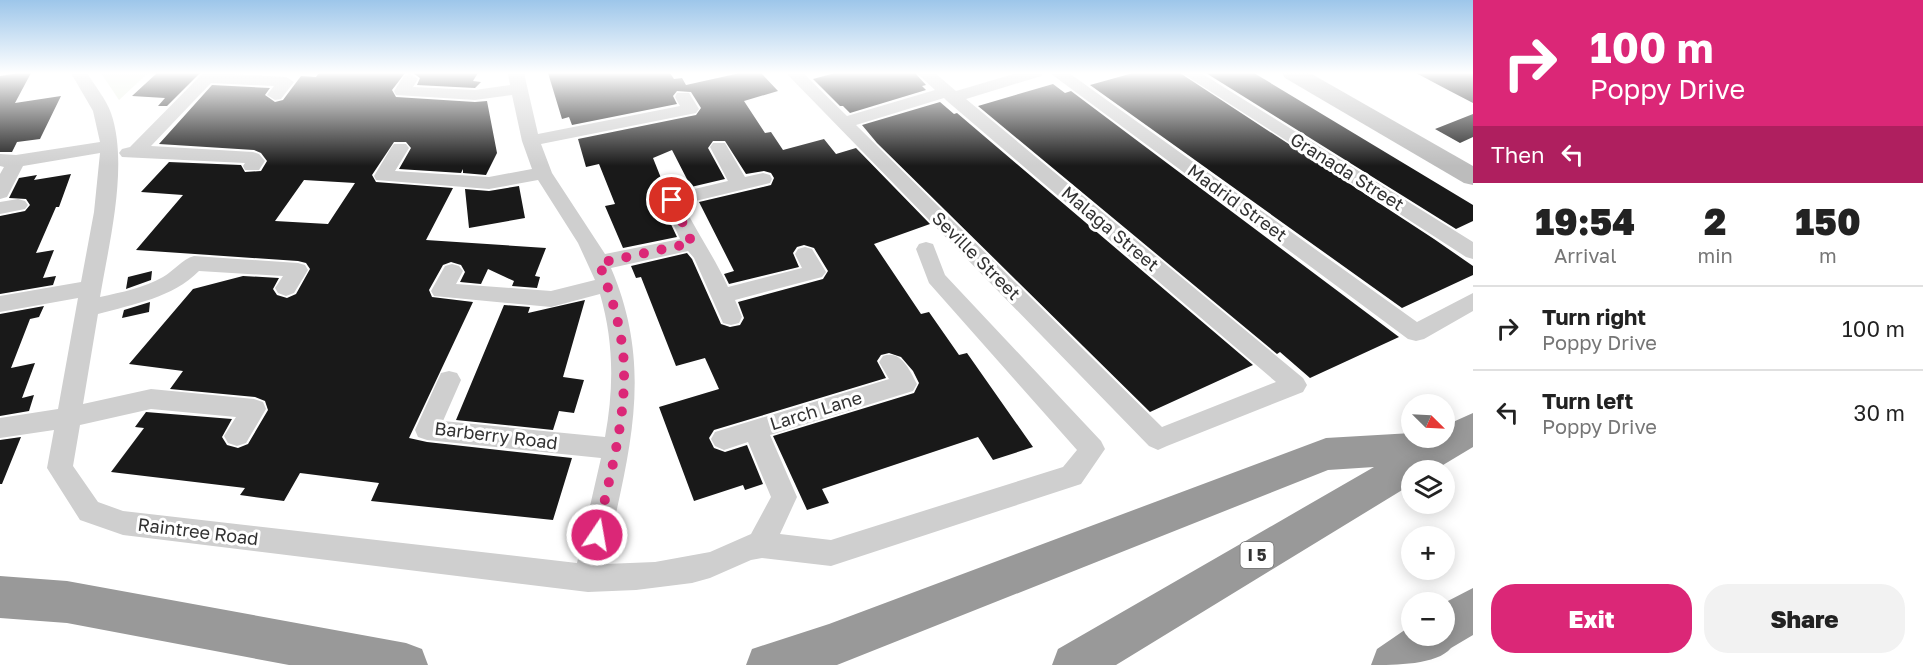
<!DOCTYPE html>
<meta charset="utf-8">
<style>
:root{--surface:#fff;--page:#f2f2f2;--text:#222;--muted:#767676;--line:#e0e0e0;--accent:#db2777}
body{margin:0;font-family:"Golos Text",sans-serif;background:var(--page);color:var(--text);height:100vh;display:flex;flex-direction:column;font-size:22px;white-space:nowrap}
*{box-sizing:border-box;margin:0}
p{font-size:20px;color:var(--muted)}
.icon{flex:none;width:33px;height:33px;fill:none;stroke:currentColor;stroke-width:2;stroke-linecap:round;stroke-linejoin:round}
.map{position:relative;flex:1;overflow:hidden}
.side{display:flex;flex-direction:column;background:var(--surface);width:450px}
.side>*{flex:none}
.top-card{background:#db2777;color:#fff;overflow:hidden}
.needle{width:39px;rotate:114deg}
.tools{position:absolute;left:1401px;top:394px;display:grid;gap:12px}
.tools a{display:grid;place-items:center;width:54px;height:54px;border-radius:50%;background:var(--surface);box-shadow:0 3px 15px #0003;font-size:30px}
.pin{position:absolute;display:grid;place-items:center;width:51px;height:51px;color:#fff;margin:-26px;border:3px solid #fff;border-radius:50%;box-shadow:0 2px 6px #0007}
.me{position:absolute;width:66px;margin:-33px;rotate:12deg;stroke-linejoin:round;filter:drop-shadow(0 0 4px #0008)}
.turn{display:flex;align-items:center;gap:21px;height:126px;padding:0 18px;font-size:27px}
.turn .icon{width:78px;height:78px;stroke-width:2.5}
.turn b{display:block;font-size:42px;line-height:51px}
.then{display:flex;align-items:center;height:57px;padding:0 18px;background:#0003;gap:12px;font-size:22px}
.eta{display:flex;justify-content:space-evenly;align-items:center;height:102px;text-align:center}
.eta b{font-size:36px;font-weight:800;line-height:42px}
.button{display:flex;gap:12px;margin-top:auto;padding:12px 18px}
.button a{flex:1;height:69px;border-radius:24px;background:var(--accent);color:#fff;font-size:24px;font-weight:800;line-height:69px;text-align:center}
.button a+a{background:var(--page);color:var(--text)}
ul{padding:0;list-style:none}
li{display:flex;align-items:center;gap:18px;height:84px;padding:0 18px;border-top:2px solid var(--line)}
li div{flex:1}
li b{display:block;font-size:22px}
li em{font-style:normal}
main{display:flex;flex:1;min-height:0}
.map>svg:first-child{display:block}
.green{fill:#e8eee0}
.building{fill:#191919;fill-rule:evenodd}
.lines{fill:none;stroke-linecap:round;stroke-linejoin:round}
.street{fill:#cfcfcf;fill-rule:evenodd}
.secondary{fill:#bcbcbc;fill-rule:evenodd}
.highway{fill:#999;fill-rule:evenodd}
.route{stroke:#db2777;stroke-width:10;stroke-dasharray:0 18}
.labels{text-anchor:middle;stroke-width:6;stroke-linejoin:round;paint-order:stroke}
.shield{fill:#fff;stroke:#707070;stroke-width:1.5}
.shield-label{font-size:16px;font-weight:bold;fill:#323232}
.street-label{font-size:18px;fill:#323232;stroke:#fff}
</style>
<main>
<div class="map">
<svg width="1473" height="665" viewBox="0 0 1473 665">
<rect width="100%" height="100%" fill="#fff"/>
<path class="green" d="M101,73H148L119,100Z"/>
<path class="building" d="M19,73H31L15,103L61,96L40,139L17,142L12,152H0V76Z
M157,73H200L167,106H158L165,98L132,96Z
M319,73H405L392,90L396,97L475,102L487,101L497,153L486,175L463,173V169L461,173L399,169L411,148L406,142H394L372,175L376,182L453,188L426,240L546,248L535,276L540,277L537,288L512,286L514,281L488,269L481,284L460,282L465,272L461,265L451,262L443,265L429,290L432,297L473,302L409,438L427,442L572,458L553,520L371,501L379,483L300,473L284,501L240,495L245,488L111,472L144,428L135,427L146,412L232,419L222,437L227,445L238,448L248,444L268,410L265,401L255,397L170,389L183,371L129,364L193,289L243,276L279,278L273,289L277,295L287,298L296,294L310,269L306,263L298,261L136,250L183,195L141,192L169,162L241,165L245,172L261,171L267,161L261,153L254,150L159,144L212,85L270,88L265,95L275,102L283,100L301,76L316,77ZM304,180L355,183L328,224L275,221Z
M413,73H478L473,81L481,82L475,88L417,85L420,78Z
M548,73H670L674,79L682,78L686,85L740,73H761L778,91L744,101L765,133L771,132L783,150L824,139L836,154L856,148L930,224L874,244L921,314L929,312L959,355L967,353L1033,447L993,460L978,437L822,489L829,503L807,510L773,436L914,393L919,383L913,371L901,357L889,353L881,355L877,361L886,378L714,430L709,438L714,448L725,452L747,445L763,484L745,490L743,485L694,501L659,407L719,389L705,358L676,366L641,277L636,278L631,266L687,253L692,259L721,324L730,327L740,325L744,318L738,302L823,279L828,271L814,248L804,245L797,247L793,253L799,267L729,284L724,274L734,271L699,202L771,185L774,178L771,173L764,171L746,174L725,141H713L708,148L725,179L691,187L672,150L653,158L667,193L663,195L660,201L677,237L623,248L605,206L615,204L599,164L586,167L578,139L696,115L701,108L691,92L677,91L673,96L677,104L572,125L569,117L562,119Z
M835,73H915L926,85L922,86L926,90L850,113L843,106H840L813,79Z
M1133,73H1180L1434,239L1473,266V275L1402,308L1090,85Z
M1206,73H1254L1473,205V221L1456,229Z
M1416,73H1473V103L1448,90Z
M1053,84L1065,93L1071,91L1399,337L1310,378L1280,352L1277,354L978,106Z
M940,102L954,114L957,113L1253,365L1150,412L877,143L862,125Z
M1473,114V137L1460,143L1435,129Z
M71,174L59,207H56L36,253L54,250L43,278L56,276L53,285L0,294V216L25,211L30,205L26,199L9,198L19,178L37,175L34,180Z
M519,186L525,218L469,228L465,189L489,191Z
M152,271L151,280L126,289L128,277Z
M585,300L563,377L584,380L574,413L559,411L553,430L456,420L504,305L530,307L528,313Z
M150,302L149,312L122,318L124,310Z
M44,306L39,317L30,319L11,368L35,363L22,398L34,395L29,411L0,416V314Z
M21,437L2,484H0V440Z"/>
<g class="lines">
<path class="street" d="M71,73H87C95,86 106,99 111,113C129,165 109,243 100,297C122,292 144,288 163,277C174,271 182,259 194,256L298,263L305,265L308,270L294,293L286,296L278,293L275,288L283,276L199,271C172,298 134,304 98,314L83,404L151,389L254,399L263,402L266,409L246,443L237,446L228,443L224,436L236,417L151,409L80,425L73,466L98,502L123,511L577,563L601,458L427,440L418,437L415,430L441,373L449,371L457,373L461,380L443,421L605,437C614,388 614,342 600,294L551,307L434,296L431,291L445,266L452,264L459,266L463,271L456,284L551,291L595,280L578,243L538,180L489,189L376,180L374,176L391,148L394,144H406L409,148L395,171L489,177L532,169L522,141L512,95L475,100L396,95L394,91L404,76L410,74L418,79L413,87L475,90L510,85L508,73H524L538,134L680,106L675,97L677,93H689L699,109L696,113L541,144L552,173L605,254L680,239L662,200L665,196L728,181L710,147L713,143H725L745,177L763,173L770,175L772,179L770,183L683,204C697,233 715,258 728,287L802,268L795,254L798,249L805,247L812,249L826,272L822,277L735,300L742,317L739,323L731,325L723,323L694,258L688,251L611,268C656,373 627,458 605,564L655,562L710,552L751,534L771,497L748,442L724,450L715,446L711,439L715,432L889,379L879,362L883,356C901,350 909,369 917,384L913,391L770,435L797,497L780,534L831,540L1063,467L1077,450L929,283L916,249L919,244L926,242L933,244L945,275L1101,441L1105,449L1081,484L831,566L762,558L751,560L710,578L692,583L636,590L588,592L123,535L80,520L47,468L54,430L0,438V418L58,409L78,298L0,312V296L81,282L94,212L100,153L23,166L7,197L0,199V174L4,167L0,166V154L16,155L100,142L93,111Z
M208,73L286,77L294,82L281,99L275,100L267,95L274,86L211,83L151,146L253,152L259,154L265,161L259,170H245L243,166L245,163L122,157L119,153L122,149L130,147L201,75Z
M786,73H803L847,116L935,90L917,73H935L956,91L1017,73H1043L1041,76L966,99L1303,378L1307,385L1303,392L1167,446L1158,450L1149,446ZM944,98L947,101L1276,382L1162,427L856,125Z
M1050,73H1069L1417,322L1473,293V311L1424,339L1416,341L1408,339Z
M1182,73H1201L1473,242V259L1466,257Z
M18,199L25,201L28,205L25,209L0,214V202Z"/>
<path class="secondary" d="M1282,73H1310L1473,166V185L1464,183L1285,78Z"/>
<path class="highway" d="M1473,413V447L1433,471H1412V484L1116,665H1052L1058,649L1374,467L1328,470L837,665H746L752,649L829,624L1326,438L1412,433V438H1444V426Z
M0,576L67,581L406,643L422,649L428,665H289L67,623L0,618Z
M1473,588V635L1451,648C1437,665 1395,665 1371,665L1377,649L1412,625V636H1444V603Z"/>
</g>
<linearGradient id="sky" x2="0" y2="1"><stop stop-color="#9dc6ea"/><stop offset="0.44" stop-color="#fff"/><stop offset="1" stop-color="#fff" stop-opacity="0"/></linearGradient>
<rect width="1473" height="166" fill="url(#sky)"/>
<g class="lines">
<path class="route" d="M597,535C608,482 625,426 624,371C624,335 612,297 599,263L692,243L672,200"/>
</g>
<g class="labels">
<rect class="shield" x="1240.5" y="542" width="33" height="26" rx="4.5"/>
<g class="shield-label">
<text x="1257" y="561">I 5</text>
</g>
<g class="street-label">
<text transform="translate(1347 172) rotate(32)" y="6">Granada Street</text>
<text transform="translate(1237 203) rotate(36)" y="6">Madrid Street</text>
<text transform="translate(1110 229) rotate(40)" y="6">Malaga Street</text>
<text transform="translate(976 256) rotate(45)" y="6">Seville Street</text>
<text transform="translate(816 411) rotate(-17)" y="6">Larch Lane</text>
<text transform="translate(496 436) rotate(7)" y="6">Barberry Road</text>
<text transform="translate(198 532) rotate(7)" y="6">Raintree Road</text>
</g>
</g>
</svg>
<div class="tools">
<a><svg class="needle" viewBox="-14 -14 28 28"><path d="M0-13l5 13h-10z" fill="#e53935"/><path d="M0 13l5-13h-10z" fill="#767676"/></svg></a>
<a><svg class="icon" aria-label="layers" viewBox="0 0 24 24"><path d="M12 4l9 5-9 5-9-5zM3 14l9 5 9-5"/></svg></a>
<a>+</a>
<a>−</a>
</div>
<div class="pin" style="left:672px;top:200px;background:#d93025"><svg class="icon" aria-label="arrive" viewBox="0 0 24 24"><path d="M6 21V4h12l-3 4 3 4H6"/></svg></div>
<svg class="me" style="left:597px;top:535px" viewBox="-20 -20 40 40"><circle r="17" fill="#db2777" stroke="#fff" stroke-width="3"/><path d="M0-11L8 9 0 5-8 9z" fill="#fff"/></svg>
</div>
<section class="side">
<div class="top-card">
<div class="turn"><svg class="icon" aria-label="right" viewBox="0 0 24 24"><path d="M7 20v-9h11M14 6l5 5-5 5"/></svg><div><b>100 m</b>Poppy Drive</div></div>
<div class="then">Then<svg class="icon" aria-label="left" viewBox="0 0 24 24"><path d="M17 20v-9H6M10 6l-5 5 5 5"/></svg></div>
</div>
<div class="eta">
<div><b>19:54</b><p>Arrival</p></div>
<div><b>2</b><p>min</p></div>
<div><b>150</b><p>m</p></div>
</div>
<ul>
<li><svg class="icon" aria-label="right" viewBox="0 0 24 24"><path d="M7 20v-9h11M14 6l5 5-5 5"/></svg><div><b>Turn right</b><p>Poppy Drive</p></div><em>100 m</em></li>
<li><svg class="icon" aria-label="left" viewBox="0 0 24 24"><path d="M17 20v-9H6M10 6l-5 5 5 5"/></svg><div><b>Turn left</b><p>Poppy Drive</p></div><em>30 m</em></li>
</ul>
<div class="button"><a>Exit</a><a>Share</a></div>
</section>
</main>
